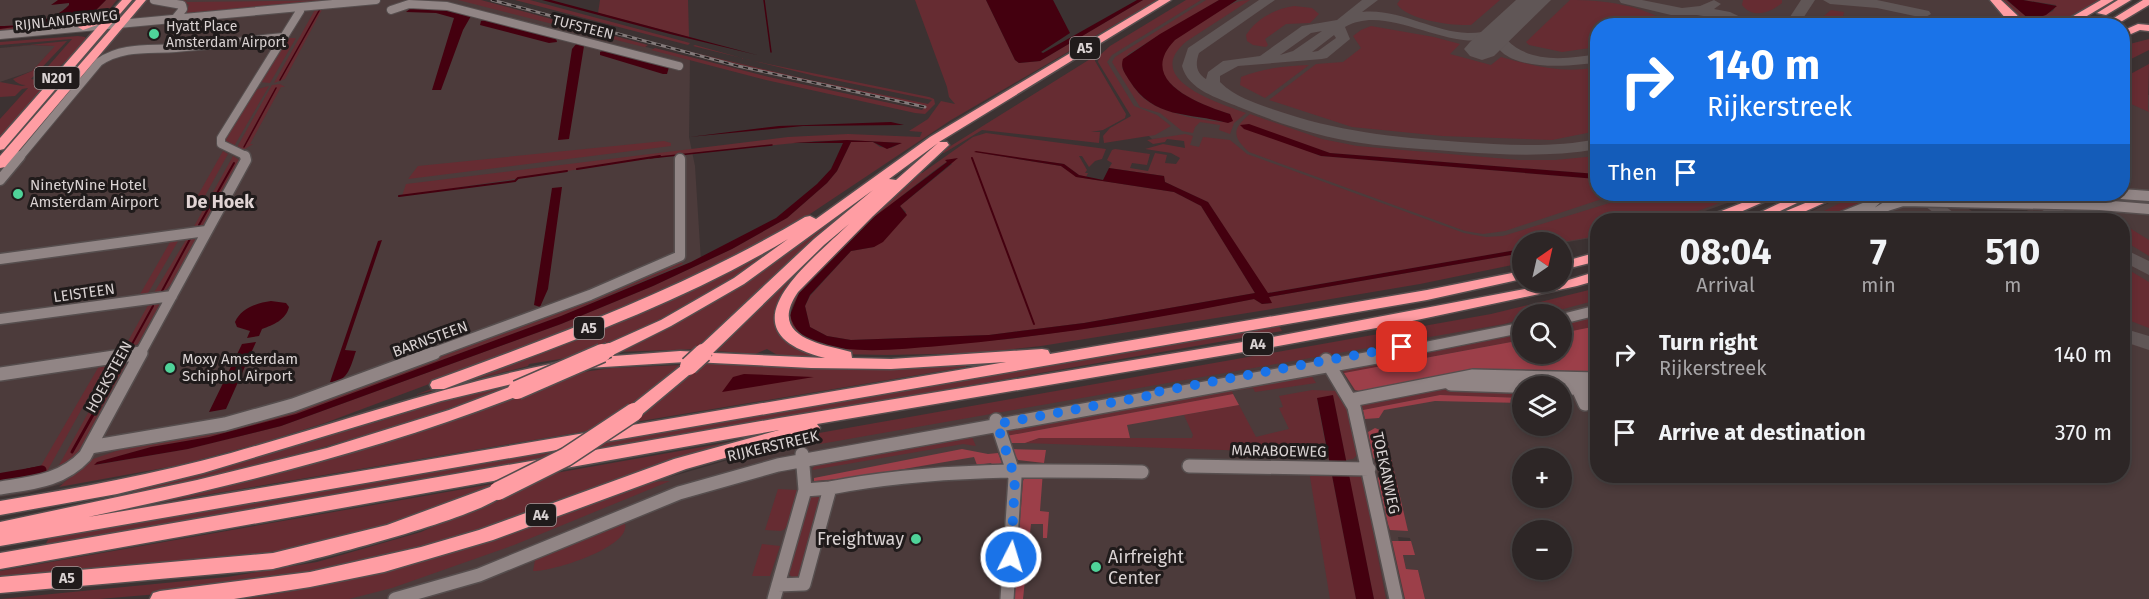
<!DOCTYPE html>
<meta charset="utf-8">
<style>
:root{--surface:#2d2626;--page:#393232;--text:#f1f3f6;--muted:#a7a5a7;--line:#484343}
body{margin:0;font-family:"Fira Sans",sans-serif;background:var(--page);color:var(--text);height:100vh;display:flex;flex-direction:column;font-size:22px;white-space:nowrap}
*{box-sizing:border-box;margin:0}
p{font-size:20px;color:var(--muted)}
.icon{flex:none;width:33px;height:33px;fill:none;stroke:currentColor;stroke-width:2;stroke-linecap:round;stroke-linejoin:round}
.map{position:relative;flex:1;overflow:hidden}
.details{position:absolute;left:1590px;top:213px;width:540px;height:270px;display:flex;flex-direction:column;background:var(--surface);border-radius:24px;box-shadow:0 3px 9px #0003,0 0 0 2px var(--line)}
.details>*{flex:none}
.guide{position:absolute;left:1590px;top:18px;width:540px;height:183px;border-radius:24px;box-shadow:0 3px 9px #0003,0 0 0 2px var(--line);background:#1a73e8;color:#fff;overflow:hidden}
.needle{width:39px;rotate:34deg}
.buttons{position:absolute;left:1512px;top:232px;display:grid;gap:12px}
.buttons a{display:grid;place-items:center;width:60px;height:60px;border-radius:50%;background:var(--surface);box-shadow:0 3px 9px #0003,0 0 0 2px var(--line);font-size:30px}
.pin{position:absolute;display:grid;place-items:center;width:51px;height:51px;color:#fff;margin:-26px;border-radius:12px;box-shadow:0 3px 9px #0006}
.me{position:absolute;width:66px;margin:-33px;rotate:5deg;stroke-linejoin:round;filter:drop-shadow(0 0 4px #0008)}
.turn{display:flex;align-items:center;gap:21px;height:126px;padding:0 18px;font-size:27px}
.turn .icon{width:78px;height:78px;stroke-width:2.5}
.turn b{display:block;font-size:42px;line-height:51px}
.then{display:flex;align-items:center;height:57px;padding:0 18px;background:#0003;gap:12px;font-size:22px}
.eta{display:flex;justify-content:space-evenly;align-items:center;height:102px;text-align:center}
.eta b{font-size:36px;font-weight:700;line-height:42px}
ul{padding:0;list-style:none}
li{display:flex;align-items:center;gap:18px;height:78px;padding:0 18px}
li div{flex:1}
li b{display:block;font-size:22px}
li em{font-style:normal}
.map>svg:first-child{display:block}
.built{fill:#4c3b3b;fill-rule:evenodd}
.green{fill:#662c32}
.forest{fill:#9c3f49}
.water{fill:#44000f}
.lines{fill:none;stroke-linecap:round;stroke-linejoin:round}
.stream-far2{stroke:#44000f;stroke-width:1.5}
.stream-far1{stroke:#44000f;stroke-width:2}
.stream{stroke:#44000f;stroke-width:3}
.canal{stroke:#44000f;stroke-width:9}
.taxiway{fill:#605656;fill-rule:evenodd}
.runway{fill:#605656;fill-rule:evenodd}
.minor-far2-casing{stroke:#564e4e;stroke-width:10}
.minor-far1-casing{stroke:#564e4e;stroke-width:13}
.minor-casing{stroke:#564e4e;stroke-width:16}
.highway-casing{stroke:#564e4e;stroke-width:3}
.minor-far2{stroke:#918585;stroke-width:8}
.minor-far1{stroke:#918585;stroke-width:10}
.minor{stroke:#918585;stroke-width:13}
.highway{fill:#ff9da3;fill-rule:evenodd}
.rail-casing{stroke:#837a7a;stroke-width:3}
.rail{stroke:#201b1b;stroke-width:1.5;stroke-dasharray:5;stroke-linecap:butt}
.highway-bridge-far1-casing{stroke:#564e4e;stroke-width:17;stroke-linecap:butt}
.highway-bridge-casing{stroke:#564e4e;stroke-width:21;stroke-linecap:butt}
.highway-bridge-far1{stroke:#ff9da3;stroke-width:14}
.highway-bridge{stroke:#ff9da3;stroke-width:18}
.route{stroke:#1a73e8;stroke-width:10;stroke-dasharray:0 18}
.poi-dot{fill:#4fd399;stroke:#201b1b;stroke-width:2}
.labels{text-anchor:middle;stroke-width:6;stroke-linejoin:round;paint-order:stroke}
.far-street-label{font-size:14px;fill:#d9d2d2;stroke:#201b1b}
.far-poi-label{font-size:14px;fill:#d9d2d2;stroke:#201b1b;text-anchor:start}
.shield{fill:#201b1b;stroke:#a29b9b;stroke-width:1.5}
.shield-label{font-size:14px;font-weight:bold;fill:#d9d2d2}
.poi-label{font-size:15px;fill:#d9d2d2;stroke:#201b1b;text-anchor:start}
.street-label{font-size:15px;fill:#d9d2d2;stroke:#201b1b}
.quarter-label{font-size:18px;font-weight:bold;fill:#e1d4d4;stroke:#201b1b}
.near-poi-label{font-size:18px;fill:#d9d2d2;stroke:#201b1b;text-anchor:end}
</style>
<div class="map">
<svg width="2149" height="599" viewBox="0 0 2149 599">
<rect width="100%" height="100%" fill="#3c3232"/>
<path class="built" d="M0,0H92L56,21L0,29Z
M137,0H476L690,59L689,137L695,166L701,261L530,332L227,440L28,493L0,497V157Z
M1200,0H1992L2014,25L1598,26V194H1744L1730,202L1680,220H1598L1597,237L1562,243H1522V251L1261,296L1171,184L1188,141L1167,138L1152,139L1149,136L1104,59Z
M32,45L56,46L32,71L0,82V48Z
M2122,90L2149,95V194L2123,192Z
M1848,194H1947L1985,220H1793Z
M2000,194H2073H2052L2073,207L2149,212V599H1425L1418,570L1406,569L1403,555H1414L1410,538L1398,537L1409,599H306L518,538L656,481L766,449L1597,295L1598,476H2122V220H2024L2025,213L2030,212ZM1522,315H1562V354H1522ZM1522,387H1562V426H1522ZM1522,459H1562V498H1522ZM1522,531H1562V570H1522Z"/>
<path class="green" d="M106,0H117C112,5 108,13 102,17C85,29 22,30 0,32V29L84,17L95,11Z
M185,0L187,2L349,0L189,15L186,12L189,5L182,1Z
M458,0H481L648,45L645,47L648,48Z
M515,0H530L690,43L688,45Z
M600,0H688L689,37L598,13Z
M915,0H986L1015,60L1019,63L1040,61L1143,0H1157L951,120L792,226L701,275L552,338L325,423L258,444L180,465L59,487L90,460L122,449L202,435L256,421L327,399L605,295L681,262L683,264L561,316L296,414L209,437L151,447L98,462L96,465L188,449L281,426L561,324L653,286L732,249L787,218L827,183L837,171L851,142H873L880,147L891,148L901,143L847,140L816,141L672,155L402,196L406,184L788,137L848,134L920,137L922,132L909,131L928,119L941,101L955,104L949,97L947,87Z
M1186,0H1201L1112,55L1107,62L1134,106L1157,115L1171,126L1155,135L1104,143L1103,136L1110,128L1131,116L1098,62L1099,56L1110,46Z
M1206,0H1219L1128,54L1122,68C1128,77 1133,88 1141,96C1158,113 1208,123 1231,122L1230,114C1207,107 1141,83 1167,48C1175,37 1190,30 1201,23C1217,13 1231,0 1250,0L1187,41C1140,79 1219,103 1246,113L1234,123L1230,134L1219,130L1220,125L1200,122L1195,127L1193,133L1182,131L1160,113L1140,107L1112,62L1115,57Z
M1400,0H1500L1471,25C1452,26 1407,20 1397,4Z
M1570,0C1604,0 1642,5 1671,24L1598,26L1597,47L1562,52L1529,45L1526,42Z
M1743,0H1782V3C1770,13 1753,19 1742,5Z
M1998,0H2006L2031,20L2053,11L2056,5L2023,0H2101L2053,26L2020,25Z
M317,6H324L285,79L274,83Z
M1294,6L1312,8L1319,14L1310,23L1286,24L1265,39L1268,45L1266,47L1253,45L1247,41L1246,35C1257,18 1275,9 1294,6Z
M1831,10L1844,12L1841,25H1813Z
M1371,26L1434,37L1460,44L1450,54L1491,65L1501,57C1534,66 1564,74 1597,67V131L1552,140L1442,136L1352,127L1269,100L1316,64L1343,62L1361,48L1353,36L1361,30Z
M78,36L85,37L87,40C74,52 32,102 13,79L32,71L55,46L32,45L0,48L67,41L31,79L36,80L72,39L0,45V42Z
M285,38H296L270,83L259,82L264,78L285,42Z
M2149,39V50L2123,63L2122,46Z
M695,45L749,60L929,97L934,99L935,104L925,114L915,113L766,80L651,50L655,48L769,77L922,110L926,106L808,82L670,47L810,80L928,104L932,100L815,76L693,46Z
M1095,56V61L1126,114L1125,118L1103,130L1091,132H1100L1099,143L982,130L944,153L941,152Z
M2149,64L2148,109L2149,112L2122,100L2123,78Z
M1309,65L1265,98L1240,85L1241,77C1263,68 1286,66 1309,65Z
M53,78L0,138V119L28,88L22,89L15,96L0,97V82L22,86Z
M280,84L285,87H281L250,144H253L245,149H236L272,85Z
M269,86L233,148L224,142L254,90Z
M1250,114L1322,139L1357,146L1519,160H1555L1597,156V174L1330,153L1245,124L1320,156L1597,179L1598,194H1617L1505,231L1483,234L1465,231L1249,152C1231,136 1233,128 1250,114Z
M986,133L1106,149L1102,159L1095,161L1089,167L1082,156H1079L1087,170L1085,173H1088L1086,177L1079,175L1064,164L975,152L1061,166L1077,177L1174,192L1201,206L1255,293L1084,323L989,335L851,340L827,336L810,327L805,306L810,296L851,251L874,247L906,212L900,206L952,164L947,159L948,161C914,184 795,278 790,315L816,343L850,349H882L1009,339L1112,325L1254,299L1262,304L1271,303L1268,297L1522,253V263L1420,284L1266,310L1041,346L979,353L887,355L836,354L789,330L785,307L792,294L918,172L922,173L973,137Z
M1185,134L1193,136L1190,145L1199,147L1203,137L1230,140L1247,154L1464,233L1486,237L1503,236L1616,201L1625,194H1737L1714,205L1673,220H1598L1597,236L1556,243H1522V249L1267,293L1208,202L1165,182L1164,176L1109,168L1112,163L1107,160L1112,150L1115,149L1150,154L1147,165L1132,163L1130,168L1148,171L1155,153L1167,155L1165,163L1176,164L1180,158L1171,153L1145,149L1163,144L1185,148L1184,141L1167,139L1165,142L1153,144L1147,140Z
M664,141L671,143V146L408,179L418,166Z
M223,151L228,154L201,203L193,204Z
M233,156L239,160L238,163L205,225L192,230Z
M910,164L872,192L699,349L614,352L764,269Z
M1858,194H1882L1865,206L1831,220H1806Z
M882,195L795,283L780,321L823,355L822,359L779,356L767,349L755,354L717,351L780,287Z
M817,219L723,284L649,325L585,355L529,364L528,366L415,395L534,351Z
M2123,224L2149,240V256L2123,240Z
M189,235L199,236C187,256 177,292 152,296Z
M181,236L147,295L139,296L173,237Z
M2122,266L2149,282V328L2123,318Z
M1597,288V300L1541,315H1522V319L1504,324L820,444L819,433L1491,314Z
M151,300L161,302L138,344L123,350Z
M1597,313L1598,326L1562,333V322Z
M1279,326L1282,331L586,452L600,443Z
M1522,331V340L1344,373L1340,364Z
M118,359L128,361V363L75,459L67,465L58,467Z
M109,360L45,475L35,476L102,361Z
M708,360L966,364V367L635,422Z
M682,365L668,379L600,429L121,509L272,474L344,454L408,434L569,374L612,368Z
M1311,375L1316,383L1255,392L1253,388L1232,391L1233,394L1006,436V425Z
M514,383L515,385C390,432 263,466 133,493L135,489L241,462L373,418L374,423L449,399Z
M1436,388L1522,390V398L1440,395L1363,410L1361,402Z
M1312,390L1340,391L1349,407L1358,454L1353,459L1346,460L1333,396L1317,399L1328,459H1316L1313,455L1304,453L1025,443L1039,438H1192L1193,435L1184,415L1239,405L1256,437L1289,429L1279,408L1283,407L1279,396Z
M971,435L976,446L963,444L812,470L817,461Z
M747,439L448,543L242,587L99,599H0L227,577L317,562L421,532L550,474Z
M573,448L557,457L45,545L49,538Z
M1309,471H1331L1356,599H1330Z
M1348,472L1359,475L1363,479L1386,599H1374Z
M670,481L514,545L392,588L349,599H242C315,589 387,573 457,551C521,531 584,506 647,482Z
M492,484L495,486L400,523L285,551L250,557L0,578V571Z
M778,489L797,490C795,501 792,528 781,531C776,531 770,530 765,530Z
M810,494L824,495L803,576L792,577L787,572Z
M621,521L625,524C631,547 552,572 533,571L536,555Z
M762,544L780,546L770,576H752Z"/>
<path class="forest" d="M1597,326V375L1465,372L1359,391L1355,390L1344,373L1522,340V354H1562V333Z
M1233,394L1239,405L1127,425L1130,438H1039L1025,443H1010L1006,436Z
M1440,395L1522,398V403L1435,401L1384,410L1379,418L1365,419L1363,410Z
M1375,428L1385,432L1408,531L1390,530L1388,524L1377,478L1387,474L1385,463L1373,458L1368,432Z
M962,449L988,454L998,453L1002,463L993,466L991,463L977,465L974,457L851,478L814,481V478Z
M1011,449L1046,450L1044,463L1018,460Z
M1043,471L1040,511L1049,512L1047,538H1043V524H1031L1023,599H1014L1023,481L1025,476Z
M1392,541H1411L1415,555H1403L1406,569L1418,570L1425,599H1405Z"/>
<path class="water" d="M58,0H106L95,11L84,17L0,29V26C22,26 53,22 69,5V3L51,5Z
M542,0H551L757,55L670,34Z
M986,0H1053L1070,33L1041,52L1043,53L1137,0H1143L1040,61L1019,63L1015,60Z
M1219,0H1237L1175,40C1135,81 1200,104 1230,114L1233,121L1228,123C1188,112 1154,120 1129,80C1125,73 1120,68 1123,59L1160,34Z
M2007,0H2023L2057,6L2046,15L2030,20Z
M411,8H442L471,16L463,30L441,90H432L454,18L436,13L406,12Z
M486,20L556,38L557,42L549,43L480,25L481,21Z
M577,43L584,46L569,139L558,140L572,49Z
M606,50L669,67L667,74H663L600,55V52Z
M891,122L904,125L803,126L689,137L779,126Z
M1249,124L1330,153L1597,174V179L1321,156L1244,129L1240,125Z
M847,140L902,143L887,149L873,142H851L837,171L827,183L787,218L732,249L653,286L561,324L281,426L188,449L94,465L97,462L151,447L209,437L296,414L561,316L691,262L776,218L817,184L831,169L843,143H793Z
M976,151L1064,164L1079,175L1103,180L1109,168L1164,176L1165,182L1208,202L1268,293L1522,249V253L1269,297L1272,303L1262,304L1254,299C1150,320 1045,337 939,346C900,349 856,355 817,343C804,339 793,329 790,315L799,293L870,220L947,162L945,160L958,158L900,206L907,215L883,242L874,247L851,251L810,295L805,306L810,327L827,336L851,340L989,335L1084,323L1255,293L1201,206L1174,192L1076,177L1061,166L974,152Z
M562,187L548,289L540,307L534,305L552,188Z
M382,240L345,350L356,351C351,365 348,383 330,382L378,241Z
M271,301L286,303L289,307C286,320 273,325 262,329L259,336L247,338L250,331L237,327L235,322C241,308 257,303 271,301Z
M256,342L226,409L209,412L242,344Z
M744,374L813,377H814L722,392L733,377Z
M1333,395L1374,599H1356L1317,398Z
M41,466L35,476L0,482V473Z"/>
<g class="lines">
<path class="stream-far2" d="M764,0L771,52
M280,80L320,9
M244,147L276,88
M650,158L772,145"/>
<path class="stream-far1" d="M972,158L1034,324
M577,169L660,156
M399,196L515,181L518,178L567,171
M199,225L234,163
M162,291L190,239
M131,346L153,306"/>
<path class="stream" d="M72,452L121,365"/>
<path class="canal" d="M28,473L42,470"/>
<path class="taxiway" d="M1259,0H1275L1199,53C1195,64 1196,73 1206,79L1208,72L1223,61L1260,56L1302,26L1337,20L1362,0H1378L1362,12C1399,8 1432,32 1468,33C1479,33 1489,31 1500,28L1507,32V40C1531,64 1567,59 1598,54V62C1571,67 1502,73 1493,38C1445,52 1387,2 1345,27L1350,39L1327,58L1322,59L1238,66L1220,76V82C1235,97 1253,102 1272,109C1338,132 1392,137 1461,142C1507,145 1552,148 1598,139V149C1552,157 1507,155 1461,152C1428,149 1394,148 1361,143C1320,137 1277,123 1239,107C1218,98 1188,90 1182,66L1188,48ZM1322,31L1293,51L1280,55L1311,33ZM1334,35L1336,38L1318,51L1312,52Z
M1619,0H1642L1682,8L1700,6L1714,0L1721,4L1714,9L1730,12L1755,24L1740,26L1722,19L1697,15H1671L1621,3Z
M1801,0H1815L1798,26H1784Z
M1823,0H1877L1929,11L1931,14L1924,18L1877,8L1830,4Z
M1908,194H1928L1964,220H1944Z
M2017,194H2038L2079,220H2058Z
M2122,248L2149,261V275L2122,261Z
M2122,328L2149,336V350L2122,341Z"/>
<path class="runway" d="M1516,0H1551L1494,56L1482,60L1470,56L1464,49L1470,42Z"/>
<g class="minor-far2-casing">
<path id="minor-far2" d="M154,0L182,5L183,9L174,20
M391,10L409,4L447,6L679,66
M0,35L376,0
M19,158L99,62C123,46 148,50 176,48C212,45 247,41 283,37
M245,158L244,155L221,144V138L300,11L298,9"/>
</g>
<g class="minor-far1-casing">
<path id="minor-far1" d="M0,180L20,156
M1921,194L1969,195
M2121,194L2149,196
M1834,220L1869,206L1880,196L1888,194
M1864,220L1887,206L1903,201L2100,205L2149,209
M0,259L206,231
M0,319L172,296
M1562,319L1598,310
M132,354L141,353
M140,354L246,160L245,156
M430,354L590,295L680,256V159
M1391,354L1520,328"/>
</g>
<g class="minor-casing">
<path id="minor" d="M1326,360L1354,407L1396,599
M0,374L141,353
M1575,382L1585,404
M1451,384L1598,389
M1351,400L1473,376L1598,379
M996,420L1015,478L1007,599
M90,447L225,424L293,405L434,353
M1189,466L1369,469
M0,488C31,483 62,481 85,456L141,353
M830,488C933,468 1038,470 1142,472
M778,585L804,584L830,488L805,490
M395,599L479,575L679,493L778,465L1399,353
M774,599L805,490L802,454"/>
</g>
<g class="highway-casing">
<path id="highway" d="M122,0H132L4,149L0,150V138L100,24L83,30L78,27L79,25L108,15Z
M136,0H146L5,167L0,168V156Z
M1159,0H1171L939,142H947L949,145L873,216L798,292C767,337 821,344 851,352L852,358L891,359L1042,349L1048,350L1050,354L1427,290L1522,271V279L1427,300L0,546V522L197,480L327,448L449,410L517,384L523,386L525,390L523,394C382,450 236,485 88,517L1006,362L891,369L811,368L693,362L697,366L695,370L640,416H628L626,412L628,408L686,362L587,368L581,367L579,363L581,359L587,358L680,351L701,352L699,349L701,345L814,239L873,190L744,284L671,326L615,354L609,355L601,350L603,346L661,320L734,278L788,239C680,304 561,345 444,389H432L430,385L432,381C561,334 687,287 805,217L810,216L816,219L930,137ZM938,143L896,180L889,179ZM849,224C809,263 718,331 825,358L713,353L824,245Z
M1990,0H2001L2017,15L2023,26H2012Z
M2101,0H2114L2070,26H2056Z
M2118,0H2131L2106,15L2097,13Z
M2143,0H2149V5L2114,26H2101Z
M2138,24L2149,25V31L2140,30L2122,38V31Z
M1765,194H1782L1722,220H1704L1706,217Z
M1799,194H1816L1761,220H1744Z
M1827,194H1844L1786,220H1769L1771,217Z
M1598,252V261L1562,270V262Z
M1598,271V280L1577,286L1398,324L1267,348L817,424L820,428L817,432L686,469L493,540L384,572L310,587L234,599H150L153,593L160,591L310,572L421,547L479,530L674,459L779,430L0,569V553L779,418L1267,338L1562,282Z
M560,362L566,363L568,367L566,371L441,401L203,473L117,494L0,515V501C78,488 155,474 231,453C341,422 448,384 560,362Z
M498,484L504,486L507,491C494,515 308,561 273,569L0,593V577L273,553L387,525Z"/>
</g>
<use href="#minor-far2" class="minor-far2"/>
<use href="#minor-far1" class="minor-far1"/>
<use href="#minor" class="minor"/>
<use href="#highway" class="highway"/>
<g class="rail-casing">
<path id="rail" d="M492,0L738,66L925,107"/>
</g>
<use href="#rail" class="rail"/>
<g class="highway-bridge-far1-casing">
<path id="highway-bridge-far1" d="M599,354L609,350
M701,354L707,349"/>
</g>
<g class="highway-bridge-casing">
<path id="highway-bridge" d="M689,366L703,353
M517,390L602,353
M498,491L566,457L634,412"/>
</g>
<use href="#highway-bridge-far1" class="highway-bridge-far1"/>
<use href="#highway-bridge" class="highway-bridge"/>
</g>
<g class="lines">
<path class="route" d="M1011,557L1015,478L997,424L1158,394L1156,392C1239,377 1320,361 1402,347"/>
</g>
<g class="poi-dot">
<circle cx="154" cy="34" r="6"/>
<circle cx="18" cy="194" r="6"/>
<circle cx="170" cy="368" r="6"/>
<circle cx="916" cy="539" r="6"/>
<circle cx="1096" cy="567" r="6"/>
</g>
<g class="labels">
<g class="far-street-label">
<text transform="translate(66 20) rotate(-6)" y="5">RIJNLANDERWEG</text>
<text transform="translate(583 27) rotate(14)" y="5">TUFSTEEN</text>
</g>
<g class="far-poi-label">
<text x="166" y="31">Hyatt Place<tspan x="166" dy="16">Amsterdam Airport</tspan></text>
</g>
<g class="shield">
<rect x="1070" y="37" width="30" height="22" rx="4.5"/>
<rect x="34.5" y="67" width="45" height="22" rx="4.5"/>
<rect x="574" y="317" width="30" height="22" rx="4.5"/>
<rect x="1243" y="333" width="30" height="22" rx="4.5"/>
<rect x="526" y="504" width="30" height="22" rx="4.5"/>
<rect x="52" y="567" width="30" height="22" rx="4.5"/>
</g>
<g class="shield-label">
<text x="1085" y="53">A5</text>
<text x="57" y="83">N201</text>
<text x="589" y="333">A5</text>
<text x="1258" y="349">A4</text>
<text x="541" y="520">A4</text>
<text x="67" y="583">A5</text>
</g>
<g class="poi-label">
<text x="30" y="190">NinetyNine Hotel<tspan x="30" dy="17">Amsterdam Airport</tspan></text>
<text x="182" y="364">Moxy Amsterdam<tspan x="182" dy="17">Schiphol Airport</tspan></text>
</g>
<g class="street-label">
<text transform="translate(84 293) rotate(-8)" y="5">LEISTEEN</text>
<text transform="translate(430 339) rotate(-20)" y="5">BARNSTEEN</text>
<text transform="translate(109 377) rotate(-61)" y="5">HOEKSTEEN</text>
<text transform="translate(773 446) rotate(-13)" y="5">RIJKERSTREEK</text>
<text transform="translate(1279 451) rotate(1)" y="5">MARABOEWEG</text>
<text transform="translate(1386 473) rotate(78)" y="5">TOEKANWEG</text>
</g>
<g class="quarter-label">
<text x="220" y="208">De Hoek</text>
</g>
<g class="near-poi-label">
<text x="904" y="545">Freightway</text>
<text x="1108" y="563" text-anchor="start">Airfreight<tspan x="1108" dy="21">Center</tspan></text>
</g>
</g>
</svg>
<div class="buttons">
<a><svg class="needle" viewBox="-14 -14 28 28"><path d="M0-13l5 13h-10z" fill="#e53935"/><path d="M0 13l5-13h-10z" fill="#a7a5a7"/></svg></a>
<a><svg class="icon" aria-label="search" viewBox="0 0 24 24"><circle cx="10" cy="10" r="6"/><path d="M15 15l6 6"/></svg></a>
<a><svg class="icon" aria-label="layers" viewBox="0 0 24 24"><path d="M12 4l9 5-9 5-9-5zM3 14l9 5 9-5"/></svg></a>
<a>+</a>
<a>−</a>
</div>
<div class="pin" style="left:1402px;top:347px;background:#d93025"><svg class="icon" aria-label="arrive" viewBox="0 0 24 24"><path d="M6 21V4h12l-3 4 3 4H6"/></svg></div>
<svg class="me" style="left:1011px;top:557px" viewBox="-20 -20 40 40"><circle r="17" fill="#1a73e8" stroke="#fff" stroke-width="3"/><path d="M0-11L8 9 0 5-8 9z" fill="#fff"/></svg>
<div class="guide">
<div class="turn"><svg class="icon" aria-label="right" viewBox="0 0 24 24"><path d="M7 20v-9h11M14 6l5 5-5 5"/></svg><div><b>140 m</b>Rijkerstreek</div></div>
<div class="then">Then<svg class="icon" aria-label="arrive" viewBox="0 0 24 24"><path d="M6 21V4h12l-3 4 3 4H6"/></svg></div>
</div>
<section class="details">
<div class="eta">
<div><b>08:04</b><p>Arrival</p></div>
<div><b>7</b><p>min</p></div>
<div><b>510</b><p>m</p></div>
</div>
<ul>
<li><svg class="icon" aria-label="right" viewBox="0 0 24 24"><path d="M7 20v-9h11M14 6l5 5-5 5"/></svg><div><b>Turn right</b><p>Rijkerstreek</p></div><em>140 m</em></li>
<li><svg class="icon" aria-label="arrive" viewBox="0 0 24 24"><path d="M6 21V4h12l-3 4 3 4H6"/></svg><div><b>Arrive at destination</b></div><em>370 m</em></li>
</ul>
</section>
</div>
